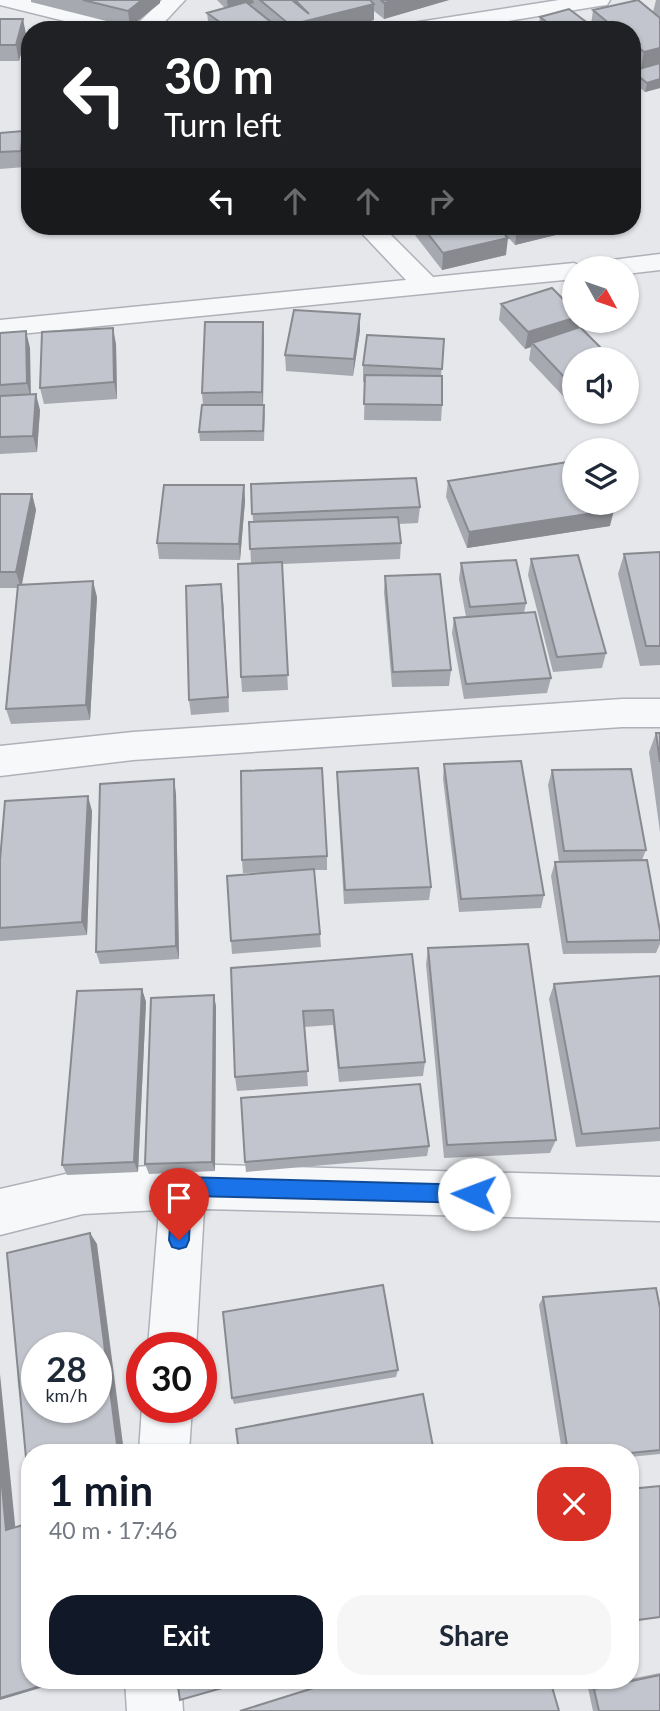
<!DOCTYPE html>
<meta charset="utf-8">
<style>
:root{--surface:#fff;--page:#f6f6f7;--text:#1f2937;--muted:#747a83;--accent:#111827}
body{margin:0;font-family:Lato,sans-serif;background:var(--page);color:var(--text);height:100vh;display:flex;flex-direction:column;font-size:26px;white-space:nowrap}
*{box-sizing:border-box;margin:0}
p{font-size:23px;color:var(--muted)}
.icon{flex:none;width:38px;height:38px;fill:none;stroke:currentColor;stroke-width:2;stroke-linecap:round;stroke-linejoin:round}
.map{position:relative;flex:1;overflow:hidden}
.details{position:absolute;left:21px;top:1444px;width:618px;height:245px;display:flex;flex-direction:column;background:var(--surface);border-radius:28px;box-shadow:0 2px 5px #0004}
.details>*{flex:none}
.top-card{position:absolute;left:21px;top:21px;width:620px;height:214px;border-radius:28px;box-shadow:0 2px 5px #0004;background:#202124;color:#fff;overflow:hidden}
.needle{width:46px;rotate:130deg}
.tools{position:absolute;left:562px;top:256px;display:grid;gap:14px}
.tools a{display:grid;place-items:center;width:77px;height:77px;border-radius:50%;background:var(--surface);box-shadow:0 2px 5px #0004;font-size:35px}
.speed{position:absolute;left:21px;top:1332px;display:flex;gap:14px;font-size:35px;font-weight:700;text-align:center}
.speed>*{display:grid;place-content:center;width:91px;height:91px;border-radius:50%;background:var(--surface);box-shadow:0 2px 5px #0004;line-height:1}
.speed small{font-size:18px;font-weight:400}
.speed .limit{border:10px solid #d22;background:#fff;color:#111}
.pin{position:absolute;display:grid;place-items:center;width:60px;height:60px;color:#fff;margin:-72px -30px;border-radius:50% 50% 50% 0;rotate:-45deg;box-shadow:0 0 7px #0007}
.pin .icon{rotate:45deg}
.me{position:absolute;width:77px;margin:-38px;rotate:272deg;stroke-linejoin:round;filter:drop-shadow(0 0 5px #0008)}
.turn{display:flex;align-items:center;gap:24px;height:147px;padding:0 28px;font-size:32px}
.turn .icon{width:91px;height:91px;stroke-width:2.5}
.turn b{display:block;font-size:49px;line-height:60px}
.lanes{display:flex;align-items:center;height:66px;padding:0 28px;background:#0003;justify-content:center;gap:35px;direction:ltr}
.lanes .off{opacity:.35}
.round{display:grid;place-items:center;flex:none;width:74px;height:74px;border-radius:28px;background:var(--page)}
.summary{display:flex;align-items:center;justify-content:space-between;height:119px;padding:0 28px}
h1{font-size:42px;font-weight:700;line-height:52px;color:var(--accent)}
.action{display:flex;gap:14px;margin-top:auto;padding:14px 28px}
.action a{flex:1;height:80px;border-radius:28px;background:var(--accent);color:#fff;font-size:28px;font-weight:700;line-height:80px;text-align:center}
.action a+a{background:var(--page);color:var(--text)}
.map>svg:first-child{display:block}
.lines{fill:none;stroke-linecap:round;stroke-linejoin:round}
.minor-casing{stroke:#aeb1b8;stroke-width:3}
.minor{fill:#f7f8fa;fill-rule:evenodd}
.wall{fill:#a7a9b0}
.shaded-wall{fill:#888a90}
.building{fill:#c2c5cd;stroke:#888a90;stroke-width:2;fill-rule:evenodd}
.route{fill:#1a73e8;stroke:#114b97;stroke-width:2}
</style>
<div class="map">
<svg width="660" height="1711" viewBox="0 0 660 1711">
<rect width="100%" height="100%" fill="#e5e7eb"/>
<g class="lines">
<g class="minor-casing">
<path id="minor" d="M0,0H32L136,25L162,0H185L157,30H101L0,5Z
M559,0H610L607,5L599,6L454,30H401L404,25L412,23Z
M355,226H382L433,277L574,263L585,268H574V279L0,336V320L406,280Z
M660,254V270L626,274V268H592L596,262Z
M622,699H660V727H622L133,760L0,776V746L133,732Z
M183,1164L660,1177V1221L204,1209L196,1348H148L159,1210L83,1214L0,1235V1189L83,1170Z
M142,1407H192L189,1452H139Z
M125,1680H181L183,1711H127Z"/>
</g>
<use href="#minor" class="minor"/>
</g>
<path class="wall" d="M31,0H160V3L130,27L31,2Z
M217,0H449L384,19L374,11V20L335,30H210L209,29L207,13L225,8Z
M656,0H660V88L645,92L632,81V70L641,68L632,60V30H538L540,17L591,25L593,10L653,12Z
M0,19L26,34L19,61H0Z
M0,133L26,148L25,167L0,169Z
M408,226H497L506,255L442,270Z
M498,226H573L572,231L515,245Z
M501,304L574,320H579L574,359V393L564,397L529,360L531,347L525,349L499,320Z
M360,314V331L353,376L286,371L285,355Z
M263,322V405L265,414L264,441H200L199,432L203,405L202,393Z
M0,333L30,348V394L40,410L37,452L0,454Z
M444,339L441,376L442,405L441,421L364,420L365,382H363V365Z
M116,344L117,399L44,404L40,388Z
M448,481L610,526L467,548L446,497Z
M251,484L420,507L418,523L398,524L401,543L400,559L282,564L288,690L242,692L241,677L251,563L249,522H253Z
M244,485L245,501L240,560L159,559L157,543Z
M0,494H32L36,510L22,585L97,597L90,720L11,724L6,709L18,588H0Z
M660,552V665L640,666L618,574L624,554Z
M531,559L606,653L602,668L553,672L528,575Z
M461,563L526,603L524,613L551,678L547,693L464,699L452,633L454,618L466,617L459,579Z
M385,576L451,670L449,686L392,687L384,592Z
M223,600L229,712L191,715L189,700Z
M656,733H660V832L649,752Z
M444,764L544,895L541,908L459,912L443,779Z
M552,770L646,850L642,860L660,931V944L656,953L563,954L551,876L555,862H559L548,785Z
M337,772L431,887L429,900L344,904L337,786Z
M176,794L179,959L100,964L96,952Z
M92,811L87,935L0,941V860Z
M327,856V870H314L320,934L321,947L232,954L231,941L285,872L243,873L242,860Z
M428,948L556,1140L550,1153L444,1158L426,964Z
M412,954L425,1062L423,1076L339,1082L333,1025L304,1027L308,1086L237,1091L235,1077L231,968Z
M660,976V1141L576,1147L549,999L554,984Z
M142,989L146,1002L138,1172L67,1175L62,1165Z
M214,995L216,1007L215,1171L149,1174L145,1164Z
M429,1146L427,1156L246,1172L245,1162Z
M543,1297L660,1308V1454L630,1457V1452H562L539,1305Z
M398,1370L396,1377L234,1404L232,1398Z
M660,1673V1711H593L588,1688L630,1680V1679Z"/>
<path class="shaded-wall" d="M142,0H160V3L130,27L128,11Z
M227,0H253L254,3L228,10Z
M394,0H449L384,19V3Z
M374,4V20L335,30H290V25Z
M23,19L26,34L19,61L16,45Z
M660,48V64L641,68L644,52Z
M660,79V88L645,92L647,83Z
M23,131L26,148L25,167L21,151Z
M530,226H573L572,231L515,245L517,229Z
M508,238L506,255L442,270L443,253Z
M360,314V331L353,376L354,359Z
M574,318V320H579L577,333L532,343L531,347L525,349L528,332Z
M263,322L264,338L263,408L262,392Z
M113,328L116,344L117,399L114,382Z
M26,331L30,348L31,399L27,383Z
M574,378V393L564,397L567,380Z
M36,394L40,410L37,452L33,436Z
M244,485L245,501L240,560L239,544Z
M32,494L36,510L21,588L16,572Z
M614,510L610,526L467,548L469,532Z
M93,581L97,597L90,720L86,705Z
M221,584L223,600L229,712L228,697Z
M174,779L176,794L179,959L176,946Z
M88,796L92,811L87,935L82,922Z
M142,989L146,1002L138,1172L134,1162Z
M214,995L216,1007L215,1171L212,1162Z
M90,1233L97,1244L124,1452H118Z
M0,1374L16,1534L6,1530L0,1465Z
M61,1680H67L0,1700V1698Z"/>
<path class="building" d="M83,0H142L128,11Z
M260,0H292L309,14L295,0H370L374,4L290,25Z
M381,0H394L384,3Z
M638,0L660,18V48L644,52L632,42V30H617L593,10Z
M246,2L281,30H231L207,13Z
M569,9L597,30H557L540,17Z
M0,19H23L16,45H0Z
M478,23L483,30L432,29Z
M660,63V79L647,83L632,71Z
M23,131L21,151L0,152V133Z
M422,226H497L508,238L443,253Z
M514,226H530L517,229Z
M552,288L574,310V318L528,332L501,304Z
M294,310L360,314L354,359L285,355Z
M205,322H263L262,392L202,393Z
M580,327L612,359H574V378L567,380L532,343Z
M113,328L114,382L40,388L42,332Z
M26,331L27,383L0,385V333Z
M367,335L444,339L442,369L363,365Z
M365,375L442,376V405L364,404Z
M36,394L33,436L0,437V396Z
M202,405H264L263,431L199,432Z
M574,461V502H610L614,510L469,532L448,481Z
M416,478L420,507L252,514L251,484Z
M164,485H244L239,544L157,543Z
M0,494H32L16,572H0Z
M398,517L401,543L250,549L249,522Z
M660,552V646H646L624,554Z
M578,555L606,653L557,657L531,559Z
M516,560L526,603L470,607L461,563Z
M282,562L288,675L241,677L238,564Z
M440,574L451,670L393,672L385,576Z
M93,581L86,705L6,709L18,585Z
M221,584L228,697L189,700L186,586Z
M535,612L551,678L466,684L454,618Z
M656,733H660V762Z
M521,761L544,895L461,899L444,764Z
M322,768L327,856L242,860L241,771Z
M418,768L431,887L345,890L337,772Z
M631,769L646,850L564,851L552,770Z
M174,779L176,946L96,952L100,784Z
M88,796L82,922L0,928V860L5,801Z
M647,860L660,931V940L567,942L555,862Z
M314,869L320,934L231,941L227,876Z
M528,944L556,1140L447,1145L428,948Z
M412,954L425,1062L339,1068L333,1010L303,1011L308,1071L235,1077L231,968Z
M660,976V1128L582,1134L554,984Z
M142,989L134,1162L62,1165L77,991Z
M214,995L212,1162L145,1164L151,998Z
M420,1084L429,1146L245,1162L241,1098Z
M90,1233L118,1452H30V1501L7,1253ZM37,1348H96V1407H37Z
M383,1285L398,1370L232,1398L223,1312Z
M656,1288L660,1308V1450L630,1453L568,1452L543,1297Z
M423,1394L434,1452H239L236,1429Z
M0,1465L6,1530L30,1523V1680H61L0,1698Z
M660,1486V1617L630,1621V1489Z
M660,1675V1711H599L594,1689Z
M177,1680H250L180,1700Z
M339,1680H550L559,1711H240Z"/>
<path class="route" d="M183,1177L474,1185L481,1187L484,1194L481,1200L474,1203L191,1196L189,1240L186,1247L179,1249L172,1247L169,1240L173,1186L176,1180Z"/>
</svg>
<div class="tools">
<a><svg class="needle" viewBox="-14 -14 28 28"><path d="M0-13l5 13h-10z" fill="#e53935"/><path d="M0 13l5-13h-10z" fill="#747a83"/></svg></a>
<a><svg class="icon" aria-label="sound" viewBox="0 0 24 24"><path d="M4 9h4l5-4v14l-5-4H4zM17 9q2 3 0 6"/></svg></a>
<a><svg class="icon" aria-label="layers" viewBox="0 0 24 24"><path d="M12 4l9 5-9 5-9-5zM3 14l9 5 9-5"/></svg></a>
</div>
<div class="speed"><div>28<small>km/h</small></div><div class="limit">30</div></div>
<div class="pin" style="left:179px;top:1240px;background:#d93025"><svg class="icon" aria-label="arrive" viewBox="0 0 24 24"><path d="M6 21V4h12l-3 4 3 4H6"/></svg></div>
<svg class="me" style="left:474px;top:1194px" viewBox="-20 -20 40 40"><circle r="19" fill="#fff"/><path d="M0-13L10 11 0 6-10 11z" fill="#1a73e8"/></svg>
<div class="top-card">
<div class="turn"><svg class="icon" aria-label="left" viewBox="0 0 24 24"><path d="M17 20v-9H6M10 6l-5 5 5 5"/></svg><div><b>30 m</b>Turn left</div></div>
<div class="lanes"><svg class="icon" aria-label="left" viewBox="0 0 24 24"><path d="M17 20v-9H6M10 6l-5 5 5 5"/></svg><svg class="icon off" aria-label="ahead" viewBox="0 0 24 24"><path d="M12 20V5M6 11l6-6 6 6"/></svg><svg class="icon off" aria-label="ahead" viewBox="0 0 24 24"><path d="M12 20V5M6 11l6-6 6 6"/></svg><svg class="icon off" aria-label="right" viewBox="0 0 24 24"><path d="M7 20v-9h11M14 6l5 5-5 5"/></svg></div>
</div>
<section class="details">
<div class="summary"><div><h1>1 min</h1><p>40 m · 17:46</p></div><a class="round" style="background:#d93025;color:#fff"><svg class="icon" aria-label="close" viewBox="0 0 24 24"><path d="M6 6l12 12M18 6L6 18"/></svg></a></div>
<div class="action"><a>Exit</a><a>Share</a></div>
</section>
</div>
